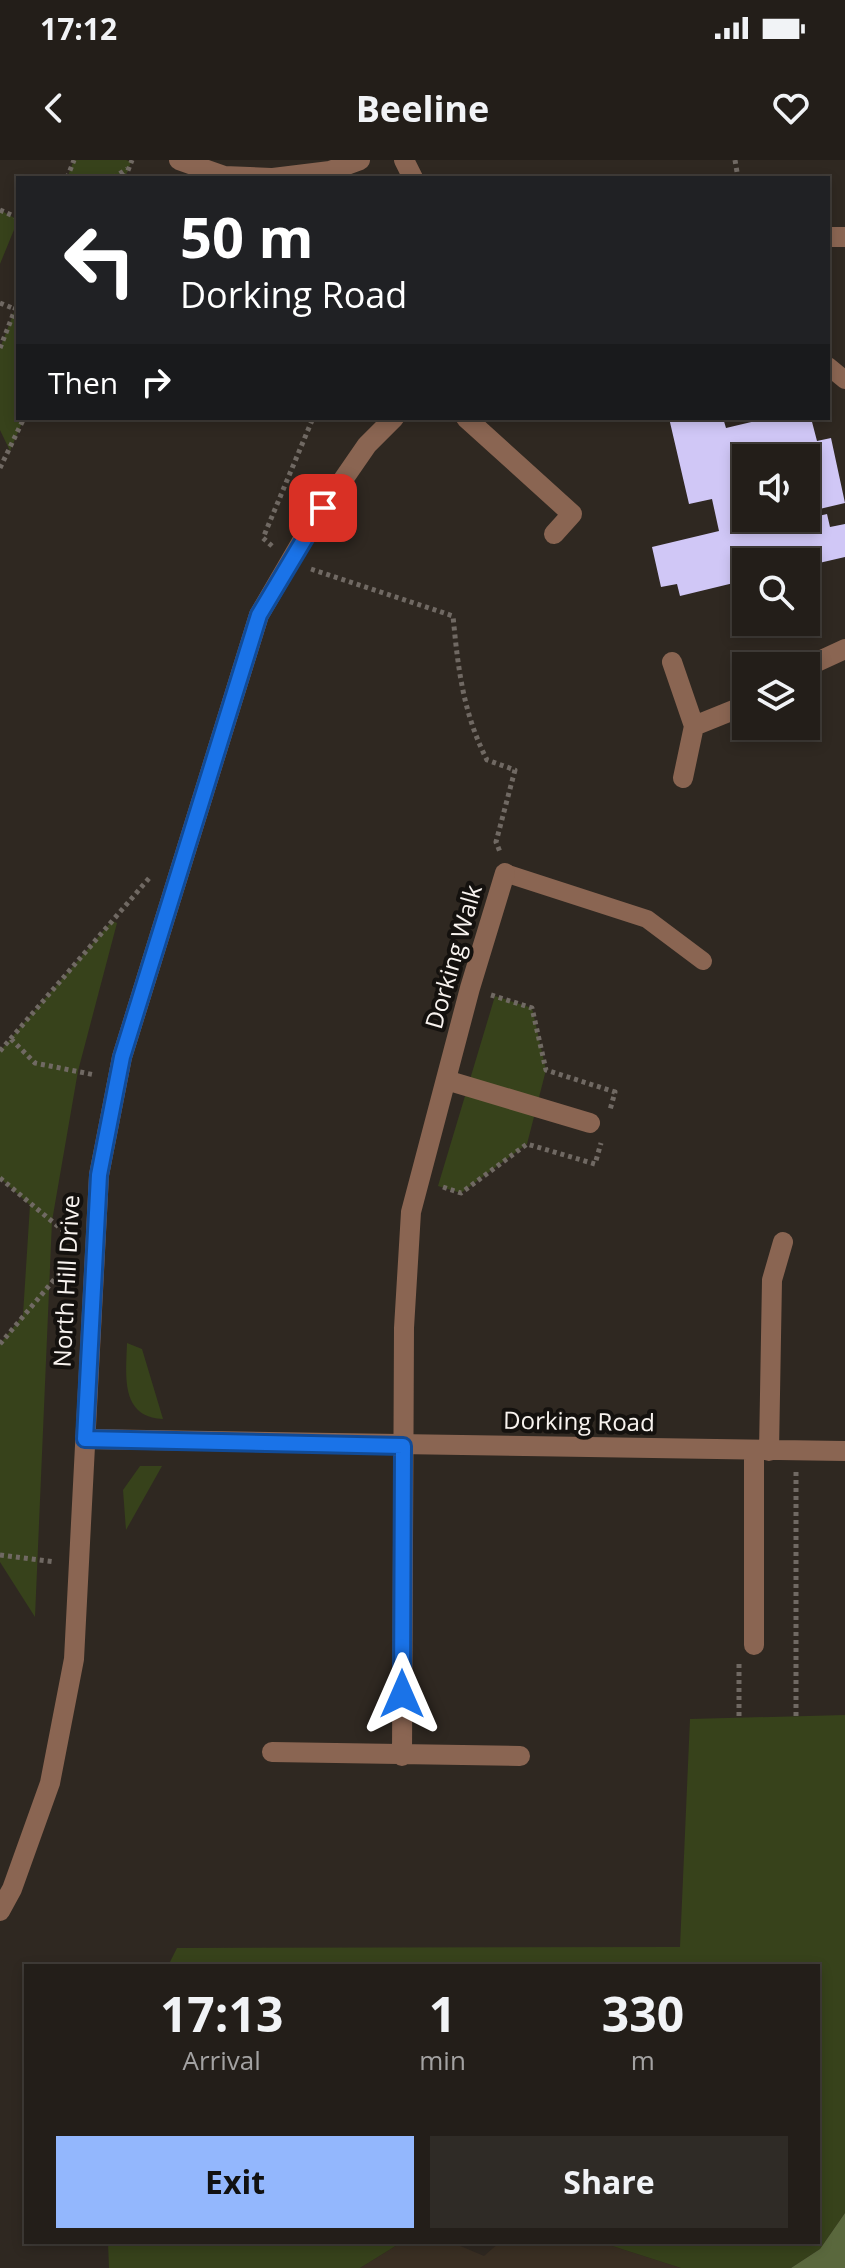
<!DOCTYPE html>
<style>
:root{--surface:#231e19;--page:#2f2b26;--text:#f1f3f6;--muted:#a3a2a2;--line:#403c38;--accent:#93b7fd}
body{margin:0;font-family:"Open Sans",sans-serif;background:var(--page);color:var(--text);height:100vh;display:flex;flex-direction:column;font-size:30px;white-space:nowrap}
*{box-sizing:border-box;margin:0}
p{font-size:26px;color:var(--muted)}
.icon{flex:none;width:44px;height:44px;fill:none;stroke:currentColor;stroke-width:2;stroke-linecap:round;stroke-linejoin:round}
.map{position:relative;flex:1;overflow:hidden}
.drawer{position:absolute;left:24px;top:1804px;width:796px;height:280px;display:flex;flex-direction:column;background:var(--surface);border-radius:0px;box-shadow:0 4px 12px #0003,0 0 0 2px var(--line)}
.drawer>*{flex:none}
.top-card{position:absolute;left:16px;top:16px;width:814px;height:244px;border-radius:0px;box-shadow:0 4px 12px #0003,0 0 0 2px var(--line);background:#202124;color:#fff;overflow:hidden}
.fabs{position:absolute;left:732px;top:284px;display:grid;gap:16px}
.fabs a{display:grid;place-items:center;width:88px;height:88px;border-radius:0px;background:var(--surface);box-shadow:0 4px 12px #0003,0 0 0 2px var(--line);font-size:40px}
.pin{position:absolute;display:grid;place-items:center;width:68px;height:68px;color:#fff;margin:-34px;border-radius:16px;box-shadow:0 4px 12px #0006}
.me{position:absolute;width:88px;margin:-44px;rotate:0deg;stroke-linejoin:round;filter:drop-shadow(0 0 6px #0008)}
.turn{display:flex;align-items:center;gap:28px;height:168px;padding:0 32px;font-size:36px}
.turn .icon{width:104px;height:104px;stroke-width:2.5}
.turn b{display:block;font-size:56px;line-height:68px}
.then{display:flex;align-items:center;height:76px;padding:0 32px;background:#0003;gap:16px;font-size:30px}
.eta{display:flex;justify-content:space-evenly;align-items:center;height:136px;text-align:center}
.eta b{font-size:48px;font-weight:700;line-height:56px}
.button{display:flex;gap:16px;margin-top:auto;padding:16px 32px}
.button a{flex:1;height:92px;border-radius:0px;background:var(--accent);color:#111;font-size:32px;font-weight:700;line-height:92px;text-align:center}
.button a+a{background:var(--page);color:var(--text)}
.status{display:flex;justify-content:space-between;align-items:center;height:56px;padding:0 40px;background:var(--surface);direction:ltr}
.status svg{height:22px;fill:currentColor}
header{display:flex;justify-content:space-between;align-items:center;height:104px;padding:0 32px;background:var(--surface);font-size:36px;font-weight:700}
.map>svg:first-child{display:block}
.built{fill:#3a2f23}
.green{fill:#37421b}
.forest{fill:#5a683d}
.building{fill:#d0c7f6}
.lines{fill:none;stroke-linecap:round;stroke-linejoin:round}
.path{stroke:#706963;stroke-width:5;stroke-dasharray:4 4;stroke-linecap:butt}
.service{stroke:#8a6552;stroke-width:18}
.minor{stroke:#8a6552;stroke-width:20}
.tertiary{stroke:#8a6552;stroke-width:20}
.route-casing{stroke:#114b97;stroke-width:20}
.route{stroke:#1a73e8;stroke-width:14}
.labels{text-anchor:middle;stroke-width:8;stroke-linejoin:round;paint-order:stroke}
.street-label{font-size:24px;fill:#f8f3ef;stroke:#14110e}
</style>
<div class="status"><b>17:12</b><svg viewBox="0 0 49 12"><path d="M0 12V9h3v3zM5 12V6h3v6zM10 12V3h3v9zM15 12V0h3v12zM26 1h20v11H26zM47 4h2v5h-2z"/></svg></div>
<header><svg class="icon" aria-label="back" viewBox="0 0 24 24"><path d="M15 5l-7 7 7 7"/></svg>Beeline<svg class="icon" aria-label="heart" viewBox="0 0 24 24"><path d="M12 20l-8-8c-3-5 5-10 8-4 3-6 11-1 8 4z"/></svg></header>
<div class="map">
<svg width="845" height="2108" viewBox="0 0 845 2108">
<rect width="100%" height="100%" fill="#2f2821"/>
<path class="built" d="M402,2082H451L484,2096L500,2082H600L681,2108H360Z"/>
<path class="green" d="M74,0H126L131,2L125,18H67Z
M0,50L18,60L0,104Z
M18,142V258H24L10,291L0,270V188Z
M112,761L117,763L78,911L52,1061L35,1457L0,1402V1184L23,1155L30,1045L0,1018V891Z
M495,836L532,848L546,910L527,984L461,1033L438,1026Z
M127,1183L142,1189L163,1259C120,1257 126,1216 127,1183Z
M140,1306H162L126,1370L123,1330Z
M845,1555V2053L820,2089L791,2108H681L600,2082H818V1806H168L177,1788L680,1787L690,1559Z
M108,2082H402L360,2108H109Z"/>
<path class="forest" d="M845,2053V2108H791L820,2089Z"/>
<path class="building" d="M669,258H723L726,268L768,258H811L817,281L831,278L845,343L811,351L806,330V298H746V358H761L763,369L827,354L830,367L845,364V397L806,406V402H746V420L680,436L677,424L661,427L652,387L719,371L712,339L689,344Z"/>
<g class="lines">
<path class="path" d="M735,0L738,18
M67,18L74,0
M113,18L127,9
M125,18L132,0
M0,50L18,58
M0,143L15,149
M0,188L18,142
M0,308L24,258
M272,386L263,378L313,258
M311,409L453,456C458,508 463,553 487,600L515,610L496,682L500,692
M491,835L532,848L546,910L615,932L610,950
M11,879L35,903L95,915
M0,891L151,716
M0,1018L72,1078
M443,1027L461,1033L527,984L595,1004L601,983
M0,1184L69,1102
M0,1395L55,1402
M739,1504V1558
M796,1556V1312"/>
<path class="service" d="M828,206L845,220
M505,713L647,759L703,801"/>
<path class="minor" d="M179,0L224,16L271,18
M404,0L413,18
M273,18L330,11L360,0
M466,258L572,354L554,374
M672,502L694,566L683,618
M806,507L845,489
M694,566L746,545
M446,920L590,963
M85,1279L845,1291
M769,1291L772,1120L783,1082
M754,1485V1291
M272,1592L520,1596
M402,1596L404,1168L411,1052L470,828L505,713"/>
<path class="tertiary" d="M828,77H845
M0,1751L12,1729L50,1623L74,1499L99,1015L122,897L259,455L309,369L367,285L394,258"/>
</g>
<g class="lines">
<g class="route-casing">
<path id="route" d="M323,348L259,455L122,897L99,1015L85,1279L403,1286L402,1534"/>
</g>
<use href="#route" class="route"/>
</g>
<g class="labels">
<g class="street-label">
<text transform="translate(454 797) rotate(-74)" y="8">Dorking Walk</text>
<text transform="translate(67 1121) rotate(-87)" y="8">North Hill Drive</text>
<text transform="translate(579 1262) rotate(1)" y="8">Dorking Road</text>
</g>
</g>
</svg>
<div class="fabs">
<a><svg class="icon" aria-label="sound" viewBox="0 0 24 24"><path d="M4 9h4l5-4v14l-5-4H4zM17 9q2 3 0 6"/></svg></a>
<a><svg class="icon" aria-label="search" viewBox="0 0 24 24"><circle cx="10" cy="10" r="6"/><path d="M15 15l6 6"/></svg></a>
<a><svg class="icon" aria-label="layers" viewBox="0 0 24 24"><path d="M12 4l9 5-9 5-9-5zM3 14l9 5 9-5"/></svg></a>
</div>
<div class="pin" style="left:323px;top:348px;background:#d93025"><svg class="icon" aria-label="arrive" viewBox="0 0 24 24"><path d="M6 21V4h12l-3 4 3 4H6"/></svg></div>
<svg class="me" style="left:402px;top:1534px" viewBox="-20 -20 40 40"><path d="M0-17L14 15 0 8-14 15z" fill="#1a73e8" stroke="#fff" stroke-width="4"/></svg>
<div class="top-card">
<div class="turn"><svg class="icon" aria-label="left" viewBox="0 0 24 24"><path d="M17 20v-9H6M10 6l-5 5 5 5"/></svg><div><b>50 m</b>Dorking Road</div></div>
<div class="then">Then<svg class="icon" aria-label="right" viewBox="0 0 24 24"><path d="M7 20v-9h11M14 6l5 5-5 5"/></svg></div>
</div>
<section class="drawer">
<div class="eta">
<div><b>17:13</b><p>Arrival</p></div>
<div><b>1</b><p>min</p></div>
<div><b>330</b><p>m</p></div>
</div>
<div class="button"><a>Exit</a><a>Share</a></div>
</section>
</div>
